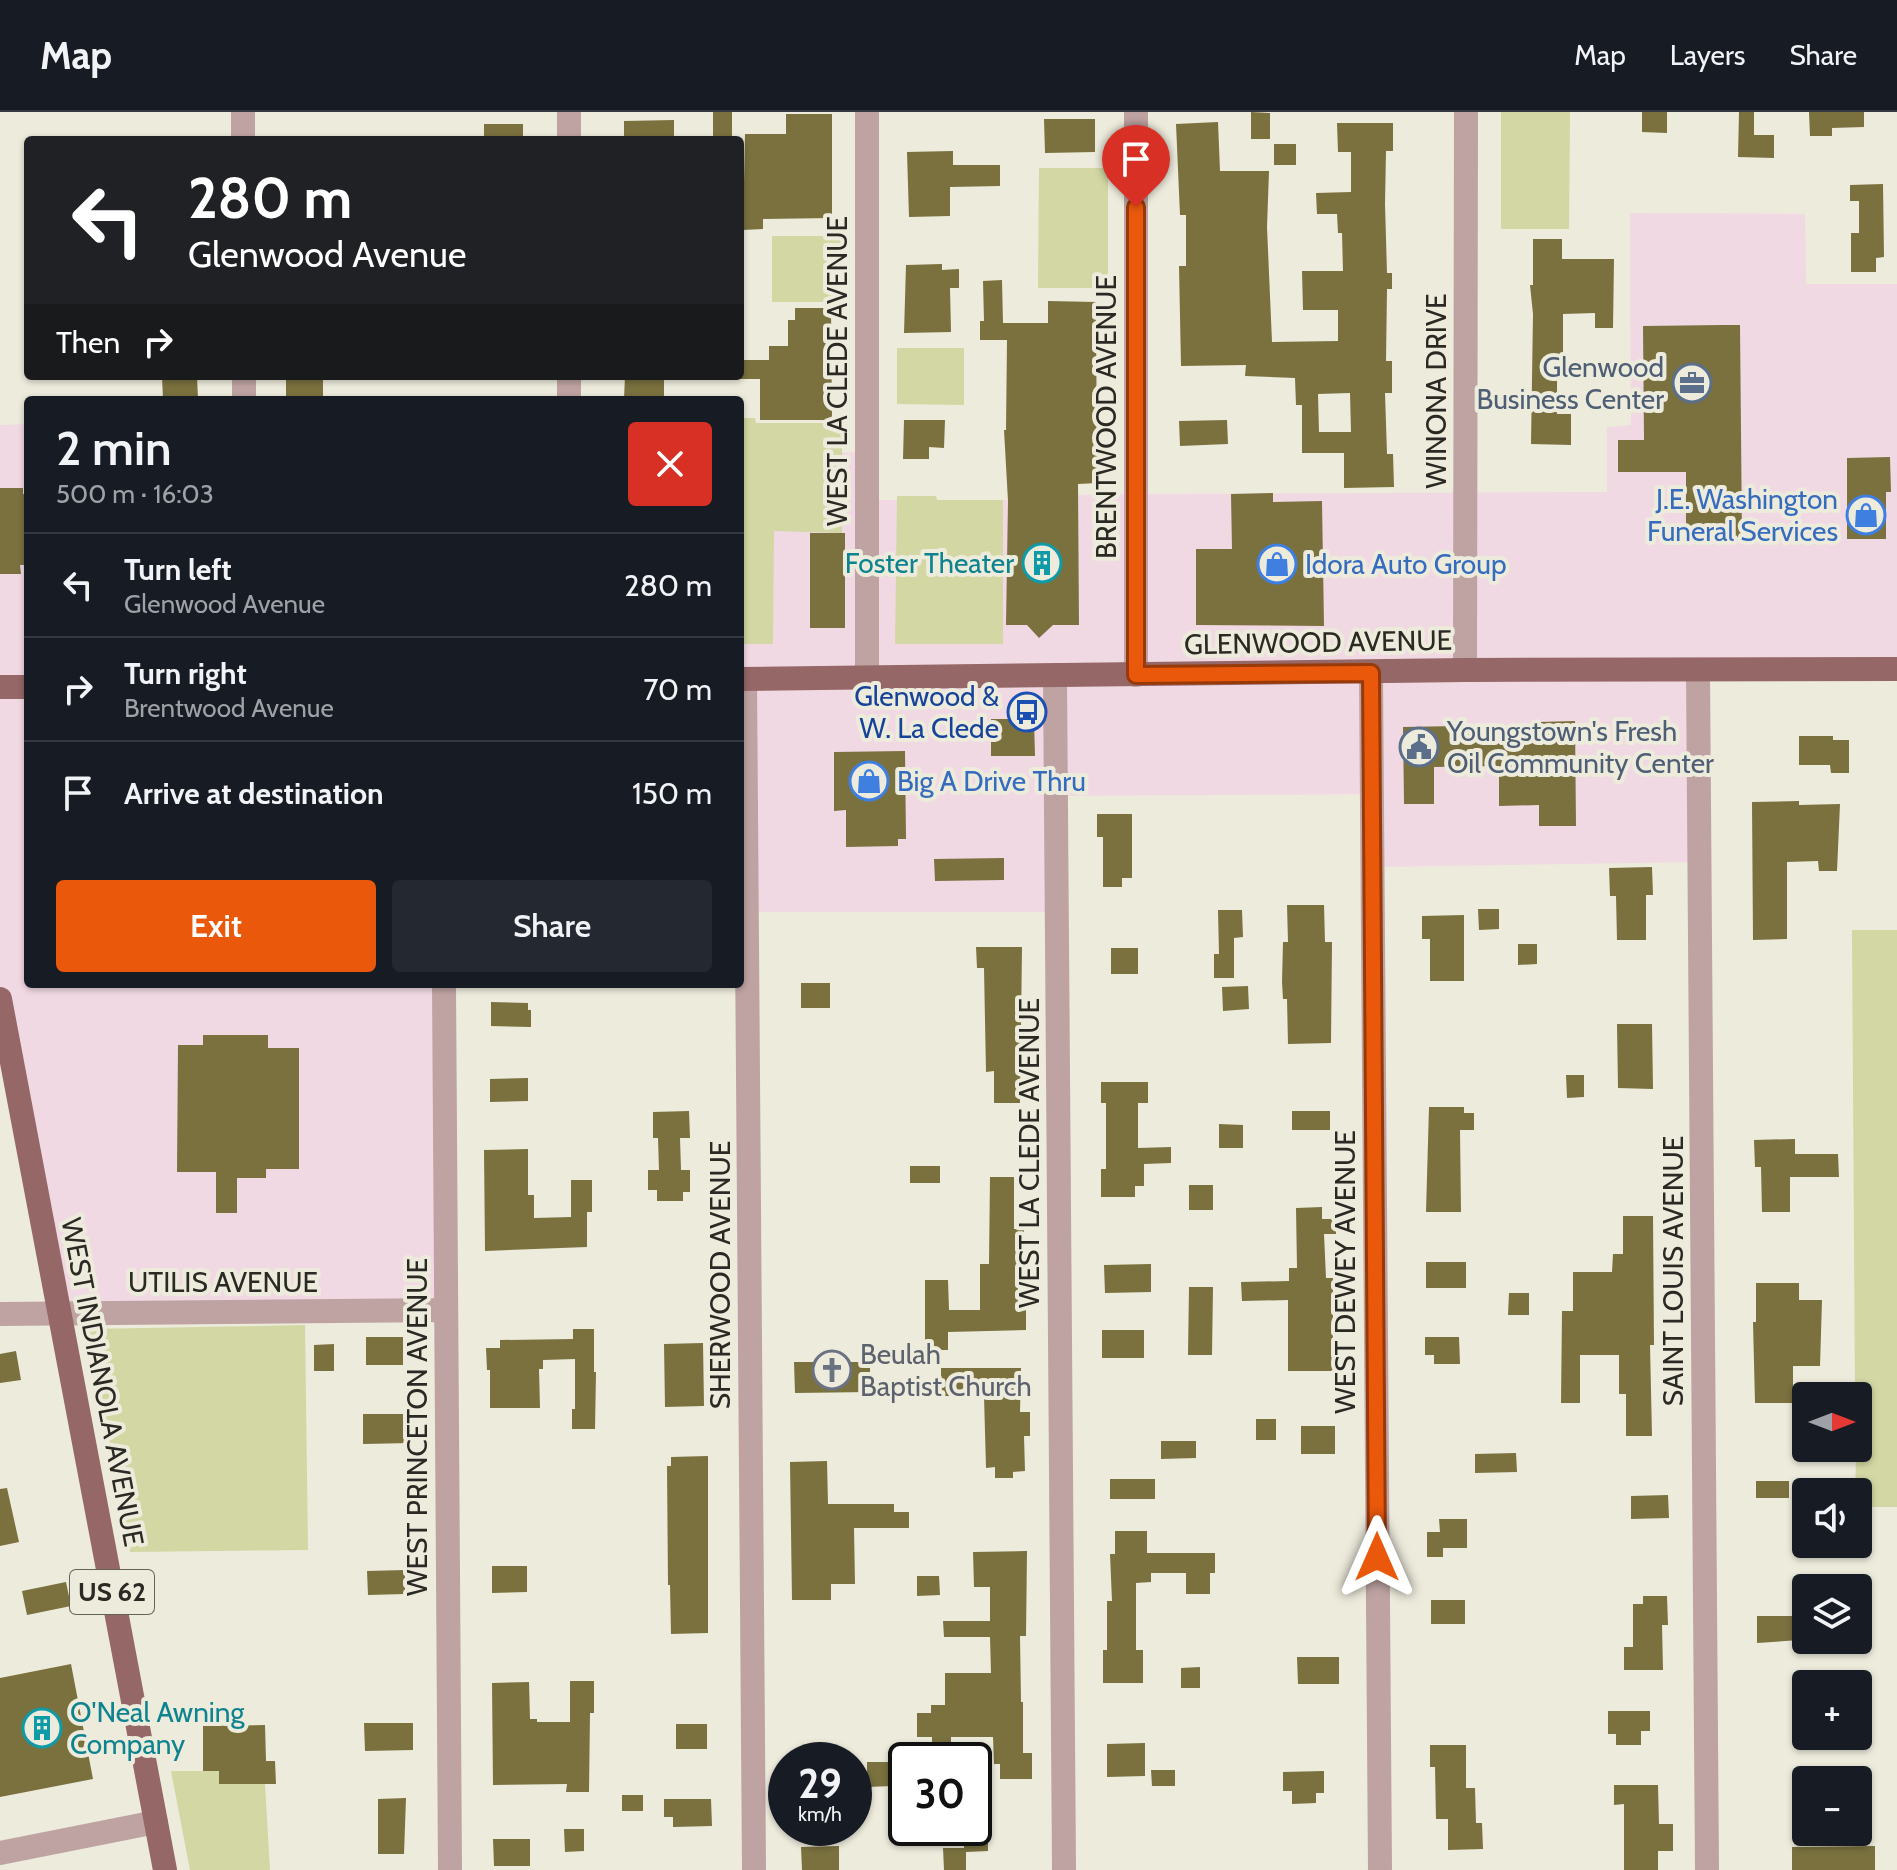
<!DOCTYPE html>
<meta charset="utf-8">
<style>
:root{--surface:#171b24;--page:#242831;--text:#f1f3f6;--muted:#9ea1a6;--line:#363941;--accent:#ea580c}
body{margin:0;font-family:Cabin,sans-serif;background:var(--page);color:var(--text);height:100vh;display:flex;flex-direction:column;font-size:30px;white-space:nowrap}
*{box-sizing:border-box;margin:0}
p{font-size:26px;color:var(--muted)}
.icon{flex:none;width:44px;height:44px;fill:none;stroke:currentColor;stroke-width:2;stroke-linecap:round;stroke-linejoin:round}
.map{position:relative;flex:1;overflow:hidden}
.sheet{position:absolute;left:24px;top:284px;width:720px;height:592px;display:flex;flex-direction:column;background:var(--surface);border-radius:8px;box-shadow:0 2px 6px #0004}
.sheet>*{flex:none}
.guide{position:absolute;left:24px;top:24px;width:720px;height:244px;border-radius:8px;box-shadow:0 2px 6px #0004;background:#202124;color:#fff;overflow:hidden}
.needle{width:52px;rotate:90deg}
.buttons{position:absolute;left:1792px;top:1270px;display:grid;gap:16px}
.buttons a{display:grid;place-items:center;width:80px;height:80px;border-radius:8px;background:var(--surface);box-shadow:0 2px 6px #0004;font-size:40px}
.speed{position:absolute;left:768px;top:1630px;display:flex;gap:16px;font-size:40px;font-weight:700;text-align:center}
.speed>*{display:grid;place-content:center;width:104px;height:104px;border-radius:50%;background:var(--surface);box-shadow:0 2px 6px #0004;line-height:1}
.speed small{font-size:20px;font-weight:400}
.speed .limit{border:4px solid #111;border-radius:12px;background:#fff;color:#111}
.pin{position:absolute;display:grid;place-items:center;width:68px;height:68px;color:#fff;margin:-82px -34px;border-radius:50% 50% 50% 0;rotate:-45deg;box-shadow:0 0 8px #0007}
.pin .icon{rotate:45deg}
.me{position:absolute;width:88px;margin:-44px;rotate:0deg;stroke-linejoin:round;filter:drop-shadow(0 0 6px #0008)}
.turn{display:flex;align-items:center;gap:28px;height:168px;padding:0 32px;font-size:36px}
.turn .icon{width:104px;height:104px;stroke-width:2.5}
.turn b{display:block;font-size:56px;line-height:68px}
.then{display:flex;align-items:center;height:76px;padding:0 32px;background:#0003;gap:16px;font-size:30px}
.round{display:grid;place-items:center;flex:none;width:84px;height:84px;border-radius:8px;background:var(--page)}
.head{display:flex;align-items:center;justify-content:space-between;height:136px;padding:0 32px}
h1{font-size:48px;font-weight:600;line-height:60px}
.primary-button{display:flex;gap:16px;margin-top:auto;padding:16px 32px}
.primary-button a{flex:1;height:92px;border-radius:8px;background:var(--accent);color:#fff;font-size:32px;font-weight:600;line-height:92px;text-align:center}
.primary-button a+a{background:var(--page);color:var(--text)}
ul{padding:0;list-style:none}
li{display:flex;align-items:center;gap:24px;height:104px;padding:0 32px;border-top:2px solid var(--line)}
li div{flex:1}
li b{display:block;font-size:30px}
li em{font-style:normal}
header{display:flex;align-items:center;gap:48px;box-sizing:border-box;height:112px;padding:0 40px;background:var(--surface);border-bottom:2px solid var(--line)}
header strong{font-size:38px}
nav{display:flex;gap:44px;margin-inline-start:auto;font-size:28px}
.map>svg:first-child{display:block}
.commercial{fill:#f1d9e3}
.green{fill:#d2d7a3}
.building{fill:#7a713f;fill-rule:evenodd}
.lines{fill:none;stroke-linecap:round;stroke-linejoin:round}
.minor{stroke:#bea3a2;stroke-width:24}
.major{stroke:#956766;stroke-width:24}
.route-casing{stroke:#983908;stroke-width:20}
.route{stroke:#ea580c;stroke-width:14}
.labels{text-anchor:middle;stroke-width:8;stroke-linejoin:round;paint-order:stroke}
.shield{fill:#edebdc;stroke:#64635a;stroke-width:2}
.shield-label{font-size:26px;font-weight:bold;fill:#2a2923}
.service-label{font-size:28px;fill:#4e5e75;stroke:#edebdc;text-anchor:end}
.street-label{font-size:28px;fill:#2a2923;stroke:#edebdc}
.shop-label{font-size:28px;fill:#366cbe;stroke:#edebdc;text-anchor:start}
.culture-label{font-size:28px;fill:#0d838f;stroke:#edebdc;text-anchor:end}
.transit-label{font-size:28px;fill:#164399;stroke:#edebdc;text-anchor:end}
.worship-label{font-size:28px;fill:#5b616d;stroke:#edebdc;text-anchor:start}
</style>
<header>
<strong>Map</strong>
<nav><a>Map</a><a>Layers</a><a>Share</a></nav>
</header>
<div class="map">
<svg width="1897" height="1758" viewBox="0 0 1897 1758">
<rect width="100%" height="100%" fill="#edebdc"/>
<path class="commercial" d="M1630,101L1805,102L1806,172H1897V557L1698,559L1699,750L1372,755L1371,682L1057,684V800H740V342L867,340V388H1078V383L1136,382L1607,380V315L1631,313Z
M28,312V872H444L446,1198L59,1202L0,903V313Z"/>
<path class="green" d="M1501,0H1570L1569,117H1501Z
M1039,56H1108V176H1038Z
M842,124V190H772V124Z
M897,236H964V293L897,292Z
M740,306H755L756,311H842V421L774,419L773,532H740Z
M897,384H936L937,388H1003V532H895Z
M1852,818H1897V1395H1858V1380H1855L1858,1284H1855Z
M305,1213L308,1438L130,1440L88,1217Z
M171,1659H219V1672H265L270,1758H190Z"/>
<path class="building" d="M713,0H732V28H713Z
M1251,0L1270,1V27H1251Z
M1642,0H1667V21L1642,20Z
M1739,0H1754V23H1774V46L1738,45Z
M1809,0H1864V15L1832,16V24H1810Z
M786,2H832V106L763,107V117L743,118L745,22H786Z
M1044,7H1095V40L1045,41Z
M674,8V28H624V9Z
M1218,10L1220,59H1269L1267,115L1272,230L1338,229V198H1303L1302,159H1343L1342,121H1338L1337,102H1317L1316,81L1351,80V40H1338L1337,11H1393V39H1386L1385,92L1387,161H1392V177H1387L1386,249H1392V281H1385L1387,342H1393L1394,375L1344,376V341H1302V293H1296L1295,266L1245,264L1246,253L1181,254L1179,154H1186V103H1180L1176,12ZM1350,281L1351,320H1319L1318,282Z
M484,12H523V28H484Z
M1274,32H1296V53H1274Z
M953,39V53H1000V74L950,75V104L909,105L907,40Z
M1883,72L1884,145L1876,146V160H1851V121H1859V89H1850V73Z
M1533,127H1562V147H1614L1613,216H1595V201L1563,202V256H1557V302H1571V333L1531,332L1533,202L1530,173H1533Z
M942,152V158L959,157V176H950L951,220L904,221L906,153Z
M1002,168L1003,211H1048V189L1096,190L1097,371L1078,372L1079,513H1053L1039,526L1027,513H1006L1008,389L1004,318H1006L1007,228H980V209H984L983,169Z
M795,196H831L832,308H760V267H740V248H769V234H788V208H795Z
M1722,213H1740L1742,426H1686V360H1618V328H1644L1643,214Z
M162,264H197L198,287L163,288Z
M625,264H664V287H624Z
M286,267H323V288H286Z
M904,308H945L944,336L929,335V347H903Z
M1227,308L1228,332L1180,334L1179,309Z
M1890,345L1891,380H1886V427H1847V346Z
M0,376H23V382H28V453H20L21,462H0Z
M1273,381V390L1322,389L1324,514L1196,513V437H1232L1231,382Z
M810,421H845V516H810Z
M991,607H1034L1035,644H991Z
M1575,609L1576,714H1539V693L1499,694V654L1434,655V692H1404L1403,615L1457,614V621H1470V624L1538,623V610Z
M1799,624H1833V628H1849V661H1831L1830,653H1799Z
M905,639L906,727H898V734L846,735V698L834,699V640Z
M1799,689V693L1840,692L1837,759H1819L1818,749L1787,750V827L1753,828L1752,690Z
M1097,702H1132V766H1122V775H1103V725H1097Z
M1004,746V768L935,769L934,747Z
M1652,755L1653,783H1646V828H1617L1616,784H1610L1609,756Z
M1287,793H1324L1325,830H1332L1331,931L1288,932L1287,887H1283L1282,870L1283,830H1288Z
M1478,797H1499V817L1479,818Z
M1218,798H1242L1243,825L1234,826V866H1214V842H1219Z
M1464,803V869H1430V827H1422V804Z
M1518,832H1537V852L1518,853Z
M976,835H1022L1020,991H994V959L986,960L984,856H977Z
M1111,836H1138V862H1111Z
M801,871H830V896H801Z
M1248,874L1249,897L1223,899L1222,875Z
M491,890L528,891V898H531V915L491,914Z
M1617,912H1652L1653,977L1618,976Z
M203,923H268V936H299V1057H266V1066H237V1101H216V1060H177L178,933H203Z
M1566,963H1584V985L1567,986Z
M528,966V989L490,990V967Z
M1101,970H1148V991H1138V1036L1171,1035V1051L1144,1052V1074H1135V1085H1101V1057H1106V991H1101Z
M1429,995H1464V1001H1474V1018H1460L1461,1100H1426Z
M689,999L690,1026H680L681,1058H690V1080H683V1089H657V1078H648V1058H659L658,1026H653V1000Z
M1292,999H1330V1018H1292Z
M1219,1012L1243,1013V1036H1219Z
M1795,1027V1042H1838L1839,1065H1790V1100H1762L1761,1055H1755L1754,1028Z
M528,1037V1083H534V1106L571,1105V1068H592V1100H587V1135L485,1139L484,1038Z
M910,1054H940V1071H910Z
M990,1065H1014V1117H1024V1136H1018V1197H1026V1218L948,1220V1238H925V1168H948L949,1198H980V1152H989Z
M1189,1073H1213V1098H1189Z
M1322,1095V1107H1336V1122H1324L1326,1166H1333V1259H1288V1188L1242,1189L1241,1170L1289,1169V1156H1297L1296,1096Z
M1623,1104H1653L1654,1233H1650L1652,1324H1626V1282H1619V1243H1580V1291H1561L1562,1199H1573V1160H1612L1613,1142H1623Z
M1426,1150H1466V1176H1426Z
M1151,1152V1180L1105,1181L1104,1153Z
M1756,1171H1799V1188H1822L1820,1254H1793V1291H1755L1753,1210H1756Z
M1189,1175H1213L1212,1243H1188Z
M1509,1181H1529V1203H1508Z
M573,1217H594V1260H596L595,1317H572V1297H575V1247L543,1248V1257H539L540,1296H490V1258H487L486,1236H500V1228L573,1227Z
M1102,1218H1144V1246H1102Z
M366,1225H403V1253H366Z
M1425,1225H1459L1460,1252H1434V1243H1425Z
M703,1231L704,1294L665,1295L664,1232Z
M334,1232V1259H314V1233Z
M16,1239L21,1268L0,1271V1242Z
M794,1250H870V1280L795,1281Z
M941,1256H1021L1020,1300H1030V1324H1024L1025,1359L1013,1360V1366H995V1355L986,1356L984,1284H941Z
M363,1302H410L411,1331L363,1332Z
M1256,1307H1276V1328H1256Z
M1301,1314H1335V1342H1301Z
M1161,1329H1196V1346L1161,1347Z
M1516,1341L1517,1360L1475,1361V1342Z
M708,1344V1521L671,1522L670,1473H668L667,1354H671V1345Z
M827,1349L828,1392H894V1400H909V1416H854L855,1472H831V1488H792L790,1350Z
M1110,1367H1155V1387H1110Z
M1756,1369H1789V1386H1756Z
M7,1376L19,1430L0,1434V1377Z
M1668,1383L1669,1406L1631,1407V1384Z
M1439,1407H1467V1436H1443V1445H1427V1420H1440Z
M1115,1419H1147V1441H1215V1461H1210V1482H1186V1461H1151V1470L1136,1471V1538H1143V1571H1103V1538H1107V1489H1112L1110,1442H1115Z
M1027,1439L1026,1524H1020L1021,1590H1023V1641H1032V1667H1000V1652H994L993,1625H951V1641H932V1625H917V1601H931V1593H945V1561H991L990,1525H944L943,1509H990V1475H974L973,1440Z
M492,1454H527V1480L492,1481Z
M405,1458V1482L368,1483L367,1459Z
M917,1464H939L940,1483L917,1484Z
M66,1470L71,1494L27,1503L22,1479Z
M1643,1484H1667L1668,1513H1662L1663,1558H1624V1535H1633V1492H1643Z
M1431,1488H1465V1512H1431Z
M1757,1504H1800V1528L1757,1531Z
M1297,1545H1339V1572H1298Z
M71,1552L93,1667L0,1685V1566Z
M1200,1555V1576H1181V1556Z
M570,1569H594V1601H590L589,1680H566L567,1672L493,1673L492,1571L529,1570L530,1607H537V1610H570Z
M1608,1599H1650V1619H1641V1633H1616V1622H1608Z
M364,1611H413V1638L365,1639Z
M676,1612H707V1637H676Z
M265,1613L266,1649H275L276,1672H219V1659H203V1614Z
M1145,1631V1664L1107,1665V1632Z
M1430,1633H1466V1676H1475L1476,1711H1482L1483,1737L1448,1738V1707H1436L1435,1655H1430Z
M867,1650H892L893,1674L867,1675Z
M1151,1658H1175V1674H1152Z
M1324,1659V1681H1316V1691L1292,1692V1679H1283V1660Z
M1614,1673H1658L1659,1712H1673V1739H1658V1758H1624V1692L1614,1693Z
M622,1683H643V1699H622Z
M406,1686L404,1742H378V1687Z
M664,1687H711L712,1714L673,1715V1705H664Z
M964,1716H988V1739L966,1740V1758H944L943,1736H964Z
M564,1717H584V1739L565,1740Z
M493,1727H530V1754H494Z
M839,1734V1758H802L801,1735Z
M1875,1734V1758H1792V1735Z"/>
<g class="lines">
<path class="minor" d="M243,0V28
M569,0V28
M867,0V565
M1136,0V563
M244,264V288
M569,264V288
M1465,558L1466,0
M1698,559L1707,1758
M1371,561L1380,1758
M1055,564L1064,1758
M745,567L754,1758
M444,872L450,1758
M0,1202L446,1198
M0,1741L156,1710"/>
<path class="major" d="M740,567L1465,558L1897,557
M0,575H28
M0,887L165,1758"/>
</g>
<g class="lines">
<g class="route-casing">
<path id="route" d="M1136,95V563L1371,561L1377,1445"/>
</g>
<use href="#route" class="route"/>
</g>
<defs>
<g id="office-ring" transform="scale(2)"><circle r="9.5" fill="#edebdc" stroke="#5c6f8a" stroke-width="1.5"/><path d="M-6-3h4V-5.5h4V-3h4V5H-6ZM-1-4.5V-3h2v-1.5ZM-6 0V1H6V0Z" fill="#5c6f8a"/></g>
<g id="shop-ring" transform="scale(2)"><circle r="9.5" fill="#edebdc" stroke="#3f7fe0" stroke-width="1.5"/><path d="M-5-2.5h2.3a2.7 3.5 0 0 1 5.4 0H5L5.5 6h-11ZM-1.5-2.5h3a1.5 2.3 0 0 0-3 0Z" fill="#3f7fe0"/></g>
<g id="building-ring" transform="scale(2)"><circle r="9.5" fill="#edebdc" stroke="#0f9aa8" stroke-width="1.5"/><path d="M-4-6H4V6H1V3H-1V6H-4ZM-2.5-4.3h1.7v1.8h-1.7ZM.8-4.3h1.7v1.8H.8ZM-2.5-1h1.7V.8h-1.7ZM.8-1h1.7V.8H.8Z" fill="#0f9aa8"/></g>
<g id="bus-ring" transform="scale(2)"><circle r="9.5" fill="#edebdc" stroke="#1a4fb4" stroke-width="1.5"/><path d="M-5-6H5V4H4V6H2V4H-2V6H-4V4H-5ZM-3.5-4V0h7V-4ZM-3.5 1.2v1.5H-2V1.2ZM2 1.2v1.5H3.5V1.2Z" fill="#1a4fb4"/></g>
<g id="civic-ring" transform="scale(2)"><circle r="9.5" fill="#edebdc" stroke="#5c6f8a" stroke-width="1.5"/><path d="M-.6-6.5H3V-4.5H.6V-3L4-1V1h2V6H-6V1h2V-1L-.6-3ZM-1.2 2.5V6h2.4V2.5Z" fill="#5c6f8a"/></g>
<g id="church-ring" transform="scale(2)"><circle r="9.5" fill="#edebdc" stroke="#6b7280" stroke-width="1.5"/><path d="M-1.2-6h2.4v3.5h3.3v2.4h-3.3V6h-2.4V-.1h-3.3v-2.4h3.3Z" fill="#6b7280"/></g>
</defs>
<g fill-rule="evenodd">
<use href="#office-ring" x="1692" y="271"/>
<use href="#shop-ring" x="1866" y="403"/>
<use href="#building-ring" x="1042" y="451"/>
<use href="#shop-ring" x="1277" y="452"/>
<use href="#bus-ring" x="1027" y="600"/>
<use href="#civic-ring" x="1419" y="635"/>
<use href="#shop-ring" x="869" y="669"/>
<use href="#church-ring" x="832" y="1258"/>
<use href="#building-ring" x="42" y="1616"/>
</g>
<g class="labels">
<rect class="shield" x="70" y="1458" width="84" height="44" rx="6"/>
<g class="shield-label">
<text x="112" y="1489">US 62</text>
</g>
<g class="service-label">
<text x="1664" y="265">Glenwood<tspan x="1664" dy="32">Business Center</tspan></text>
<text x="1447" y="629" text-anchor="start">Youngstown's Fresh<tspan x="1447" dy="32">Oil Community Center</tspan></text>
</g>
<g class="street-label">
<text transform="translate(837 259) rotate(-90)" y="10">WEST LA CLEDE AVENUE</text>
<text transform="translate(1436 279) rotate(-90)" y="10">WINONA DRIVE</text>
<text transform="translate(1106 305) rotate(-90)" y="10">BRENTWOOD AVENUE</text>
<text transform="translate(1318 530) rotate(-1)" y="10">GLENWOOD AVENUE</text>
<text transform="translate(1029 1041) rotate(-90)" y="10">WEST LA CLEDE AVENUE</text>
<text transform="translate(1673 1159) rotate(-90)" y="10">SAINT LOUIS AVENUE</text>
<text transform="translate(1345 1160) rotate(-90)" y="10">WEST DEWEY AVENUE</text>
<text transform="translate(720 1163) rotate(-90)" y="10">SHERWOOD AVENUE</text>
<text x="223" y="1180">UTILIS AVENUE</text>
<text transform="translate(103 1270) rotate(79)" y="10">WEST INDIANOLA AVENUE</text>
<text transform="translate(417 1315) rotate(-90)" y="10">WEST PRINCETON AVENUE</text>
</g>
<g class="shop-label">
<text x="1838" y="397" text-anchor="end">J.E. Washington<tspan x="1838" dy="32">Funeral Services</tspan></text>
<text x="1305" y="462">Idora Auto Group</text>
<text x="897" y="679">Big A Drive Thru</text>
</g>
<g class="culture-label">
<text x="1014" y="461">Foster Theater</text>
<text x="70" y="1610" text-anchor="start">O'Neal Awning<tspan x="70" dy="32">Company</tspan></text>
</g>
<g class="transit-label">
<text x="999" y="594">Glenwood &amp;<tspan x="999" dy="32">W. La Clede</tspan></text>
</g>
<g class="worship-label">
<text x="860" y="1252">Beulah<tspan x="860" dy="32">Baptist Church</tspan></text>
</g>
</g>
</svg>
<div class="buttons">
<a><svg class="needle" viewBox="-14 -14 28 28"><path d="M0-13l5 13h-10z" fill="#e53935"/><path d="M0 13l5-13h-10z" fill="#9ea1a6"/></svg></a>
<a><svg class="icon" aria-label="sound" viewBox="0 0 24 24"><path d="M4 9h4l5-4v14l-5-4H4zM17 9q2 3 0 6"/></svg></a>
<a><svg class="icon" aria-label="layers" viewBox="0 0 24 24"><path d="M12 4l9 5-9 5-9-5zM3 14l9 5 9-5"/></svg></a>
<a>+</a>
<a>−</a>
</div>
<div class="speed"><div>29<small>km/h</small></div><div class="limit">30</div></div>
<div class="pin" style="left:1136px;top:95px;background:#d93025"><svg class="icon" aria-label="arrive" viewBox="0 0 24 24"><path d="M6 21V4h12l-3 4 3 4H6"/></svg></div>
<svg class="me" style="left:1377px;top:1445px" viewBox="-20 -20 40 40"><path d="M0-17L14 15 0 8-14 15z" fill="#ea580c" stroke="#fff" stroke-width="4"/></svg>
<div class="guide">
<div class="turn"><svg class="icon" aria-label="left" viewBox="0 0 24 24"><path d="M17 20v-9H6M10 6l-5 5 5 5"/></svg><div><b>280 m</b>Glenwood Avenue</div></div>
<div class="then">Then<svg class="icon" aria-label="right" viewBox="0 0 24 24"><path d="M7 20v-9h11M14 6l5 5-5 5"/></svg></div>
</div>
<section class="sheet">
<div class="head"><div><h1>2 min</h1><p>500 m · 16:03</p></div><a class="round" style="background:#d93025;color:#fff"><svg class="icon" aria-label="close" viewBox="0 0 24 24"><path d="M6 6l12 12M18 6L6 18"/></svg></a></div>
<ul>
<li><svg class="icon" aria-label="left" viewBox="0 0 24 24"><path d="M17 20v-9H6M10 6l-5 5 5 5"/></svg><div><b>Turn left</b><p>Glenwood Avenue</p></div><em>280 m</em></li>
<li><svg class="icon" aria-label="right" viewBox="0 0 24 24"><path d="M7 20v-9h11M14 6l5 5-5 5"/></svg><div><b>Turn right</b><p>Brentwood Avenue</p></div><em>70 m</em></li>
<li><svg class="icon" aria-label="arrive" viewBox="0 0 24 24"><path d="M6 21V4h12l-3 4 3 4H6"/></svg><div><b>Arrive at destination</b></div><em>150 m</em></li>
</ul>
<div class="primary-button"><a>Exit</a><a>Share</a></div>
</section>
</div>
